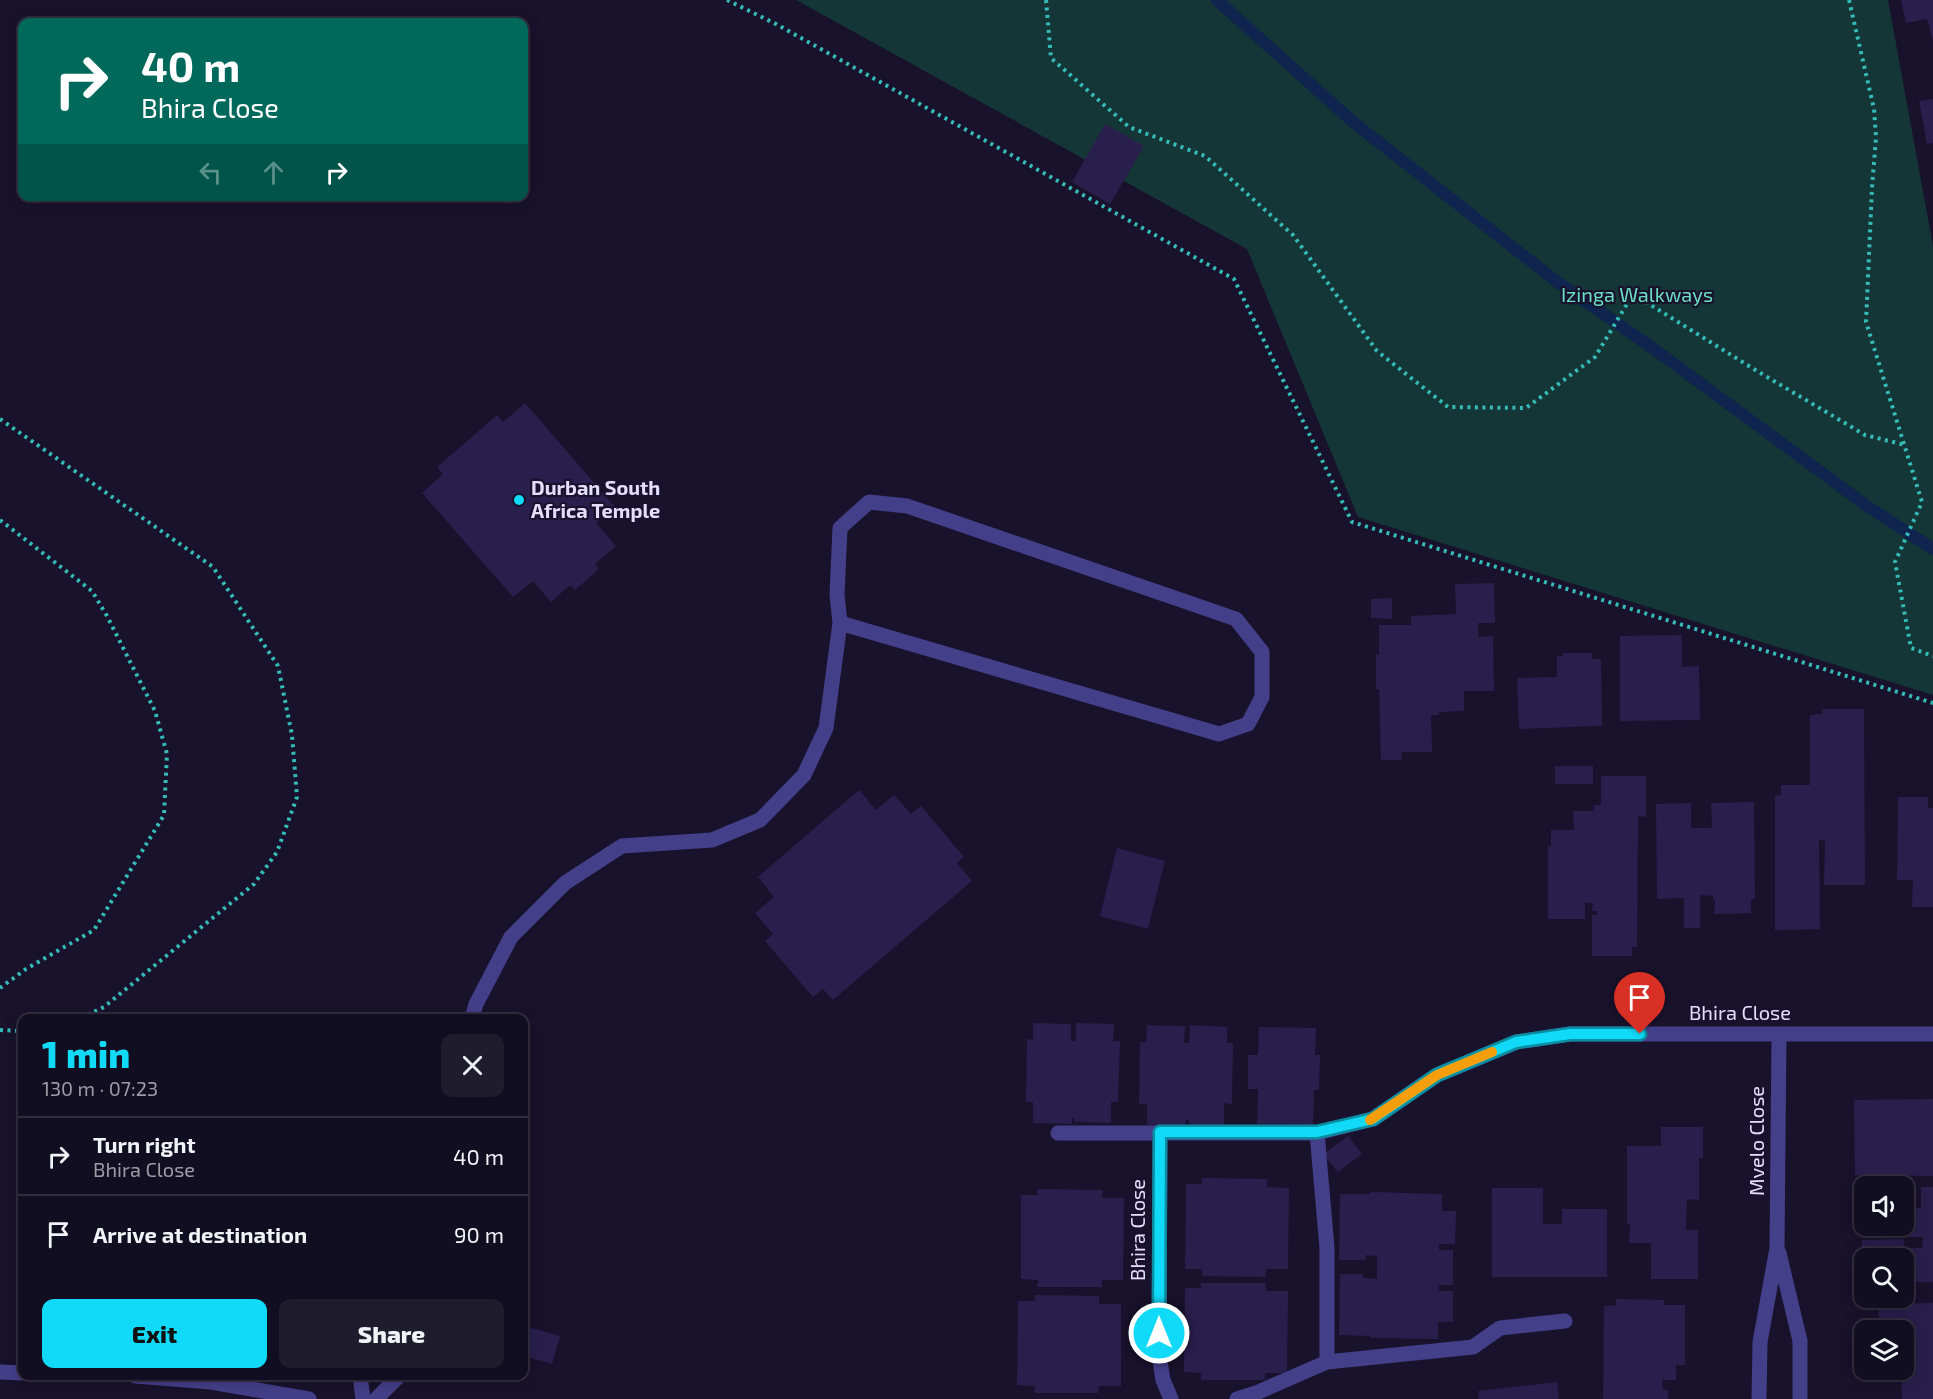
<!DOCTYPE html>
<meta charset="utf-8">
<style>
:root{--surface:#120e21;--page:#1f1c2e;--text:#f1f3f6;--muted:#9c9ca5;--line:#312e3f;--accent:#10daf8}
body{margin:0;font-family:"Exo 2",sans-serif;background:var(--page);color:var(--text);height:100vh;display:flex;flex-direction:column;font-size:22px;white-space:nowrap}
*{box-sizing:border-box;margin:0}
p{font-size:20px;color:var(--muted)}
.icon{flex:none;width:33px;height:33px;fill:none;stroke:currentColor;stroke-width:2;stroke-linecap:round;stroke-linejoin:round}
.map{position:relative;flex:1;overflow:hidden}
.details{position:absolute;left:18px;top:1014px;width:510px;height:366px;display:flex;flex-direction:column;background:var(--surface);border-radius:12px;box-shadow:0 3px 15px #0003,0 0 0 2px var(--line)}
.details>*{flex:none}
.top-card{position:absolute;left:18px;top:18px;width:510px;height:183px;border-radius:12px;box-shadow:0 3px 15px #0003,0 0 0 2px var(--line);background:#00695c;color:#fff;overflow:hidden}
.tools{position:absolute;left:1854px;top:1176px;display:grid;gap:12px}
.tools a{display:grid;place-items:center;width:60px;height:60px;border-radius:12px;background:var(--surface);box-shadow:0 3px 15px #0003,0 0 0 2px var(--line);font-size:30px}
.pin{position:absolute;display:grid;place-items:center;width:51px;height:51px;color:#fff;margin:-62px -26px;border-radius:50% 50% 50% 0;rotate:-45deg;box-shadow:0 0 6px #0007}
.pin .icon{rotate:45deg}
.me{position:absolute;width:66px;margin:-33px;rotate:0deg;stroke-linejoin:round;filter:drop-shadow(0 0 4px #0008)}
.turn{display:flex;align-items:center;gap:21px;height:126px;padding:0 24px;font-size:27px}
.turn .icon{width:78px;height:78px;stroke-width:2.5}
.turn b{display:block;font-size:42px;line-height:51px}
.lanes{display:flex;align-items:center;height:57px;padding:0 24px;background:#0003;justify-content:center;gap:30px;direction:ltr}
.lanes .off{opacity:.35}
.round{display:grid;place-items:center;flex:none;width:63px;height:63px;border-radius:12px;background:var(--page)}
.head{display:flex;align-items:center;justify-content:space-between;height:102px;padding:0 24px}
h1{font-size:36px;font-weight:800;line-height:45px;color:var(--accent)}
.cta{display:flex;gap:12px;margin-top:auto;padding:12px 24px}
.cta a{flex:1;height:69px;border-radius:12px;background:var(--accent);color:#111;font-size:24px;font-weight:800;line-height:69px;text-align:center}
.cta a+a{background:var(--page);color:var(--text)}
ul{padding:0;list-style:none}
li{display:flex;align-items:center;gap:18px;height:78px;padding:0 24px;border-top:2px solid var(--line)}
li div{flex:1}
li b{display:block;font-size:22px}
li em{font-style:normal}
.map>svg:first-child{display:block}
.green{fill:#153636}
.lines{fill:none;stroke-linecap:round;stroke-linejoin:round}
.stream{stroke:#0f244e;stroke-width:12}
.building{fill:#291f4c}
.path{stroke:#35bbb8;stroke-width:4;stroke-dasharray:3 4.5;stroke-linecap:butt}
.lane{stroke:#443f89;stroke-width:15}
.street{stroke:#443f89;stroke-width:15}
.route-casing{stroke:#0a8ea1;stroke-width:15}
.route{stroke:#10daf8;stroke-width:10}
.slow{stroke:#f59e0b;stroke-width:10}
.poi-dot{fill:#10daf8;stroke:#18122c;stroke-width:2}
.labels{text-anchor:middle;stroke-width:4.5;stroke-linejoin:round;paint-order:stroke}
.park-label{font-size:20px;fill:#6adec5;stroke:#18122c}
.poi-label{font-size:20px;font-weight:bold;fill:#e3defe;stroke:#18122c;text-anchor:start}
.street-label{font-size:20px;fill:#e3defe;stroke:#18122c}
</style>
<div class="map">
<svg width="1933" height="1399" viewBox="0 0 1933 1399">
<rect width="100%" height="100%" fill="#18122c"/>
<path class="green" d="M796,0H1888L1933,246V695L1358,517L1247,249Z"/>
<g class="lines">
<path class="stream" d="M1217,0L1353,122L1556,281L1654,349L1867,506L1933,549"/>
</g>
<path class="building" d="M1901,0H1933V42L1927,19L1906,23Z
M1933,99V143L1927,144L1919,101Z
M1105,124L1144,146L1110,204L1072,182Z
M525,403L615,507L596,523L616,546L595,564L599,569L575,590L570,585L551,602L533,581L513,597L422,493L443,474L437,467L497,415L503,422Z
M1494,583L1495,623H1478V637L1493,636L1494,691H1464V711L1439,712V715H1431L1432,752H1401L1402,760H1381L1379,689H1376V654L1379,655V625H1411V616L1456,614L1455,584Z
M1392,598V619L1371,618V599Z
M1682,635V667L1699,666L1700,720L1620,721V636Z
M1563,653H1592V659H1601L1602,726L1519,729L1517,678L1557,677V656H1563Z
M1822,709H1864L1865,885H1824L1825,841L1819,840L1820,929L1775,930V796L1781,795V785H1810V715L1822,714Z
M1555,766H1593V784H1555Z
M1601,776H1646V817L1638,816L1637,947H1632V956H1592V915H1597V911H1592L1593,903H1585V919H1548V846H1551V830H1574L1573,811H1594V805H1601Z
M859,790L876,810L894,795L911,814L921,806L964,857L957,863L972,881L833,1000L823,989L813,997L765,941L773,934L755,913L774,897L758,877Z
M1898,797H1928V808H1933V907H1912L1913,880H1897Z
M1754,802L1755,899H1751V913L1714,914L1715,899H1713V896L1700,895V928H1684V898L1657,899L1656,804L1691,803V828H1712L1711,803Z
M1117,848L1165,861L1148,929L1100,916Z
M1033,1023L1071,1024V1041H1076V1023L1114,1024L1113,1041H1120L1118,1102H1111V1123L1075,1122V1118H1072V1124L1033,1123V1102H1026L1027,1039L1033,1040Z
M1147,1025L1185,1026L1184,1043H1189L1190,1025L1227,1027V1043H1233L1232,1104L1224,1103V1125H1189V1120H1186L1185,1126L1147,1125V1104H1139L1140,1042H1146Z
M1259,1027L1316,1028L1315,1055H1320L1319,1090H1314L1313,1125L1257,1124L1258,1089H1248V1055H1258Z
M1933,1099V1176L1855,1175L1854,1100Z
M1661,1127H1703V1158H1699V1200L1687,1199L1686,1230H1698V1279H1651V1243H1629L1630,1224H1627V1146H1661Z
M1348,1136L1362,1154L1338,1172L1323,1154Z
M1202,1178L1267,1179V1187L1289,1188L1288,1269H1266V1277L1202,1276V1269H1185L1186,1184H1202Z
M1921,1187H1933V1282H1904V1258H1864V1282H1862V1240L1904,1239V1248H1922L1923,1237H1900V1226H1904V1208H1921Z
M1492,1188H1543V1224H1562V1209H1607V1277H1492Z
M1037,1189L1103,1190L1102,1198H1124L1123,1280H1102V1287H1037L1038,1280L1021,1279V1195H1038Z
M1371,1192L1442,1194V1211H1456L1455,1244H1439V1250H1453V1285H1439V1291H1453V1322H1438V1339L1371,1338V1336L1339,1335L1340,1274H1363V1278L1377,1279V1256L1366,1255V1260H1339L1340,1194H1370Z
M1201,1283H1266V1291H1288L1287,1373H1265V1380H1201V1373L1184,1372L1185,1288H1201Z
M1035,1295L1099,1296V1304H1121V1386H1099L1098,1393H1035L1034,1386L1017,1385L1018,1301H1035Z
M1616,1299L1664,1300V1305H1685V1365H1676V1380H1662L1663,1390H1668V1399H1603L1604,1306L1616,1305Z
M1933,1303V1399H1902L1901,1370H1904V1330H1879V1304Z
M524,1326L560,1336L552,1364L524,1356Z
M1557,1382L1559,1399H1479L1478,1391Z"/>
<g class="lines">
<path class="path" d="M727,0L776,24L1234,279L1352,522L1933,703
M1046,0L1051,58L1129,127L1205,156L1293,235L1377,351L1448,407L1526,408L1595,357L1633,294L1757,371L1865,435L1905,445
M1849,0L1874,109L1876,137L1872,188L1866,322L1922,502L1895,562L1911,648L1933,656
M0,419L213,567L278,666L292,735L297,797L277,852L254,884L104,1007L80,1018
M0,520L92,591L107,616L155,711L167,754L164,815L94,930L26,969L0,988
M0,1030L22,1031"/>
<path class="lane" d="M472,1018L476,1004L511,937L565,883L622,846L712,840L760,820L804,775L826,728L840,623L837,595L840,528L869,502L907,506L1236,619L1262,652V697L1248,724L1219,734L840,623
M360,1376L363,1399
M376,1399L399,1376"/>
<path class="street" d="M1160,1132L1159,1355L1163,1380L1171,1399
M1058,1133H1317L1373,1119L1437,1075L1517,1042L1570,1034H1933
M1317,1133L1327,1248V1362
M1779,1253L1800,1341V1399
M0,1372L22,1373
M135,1376L211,1382L309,1399
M1237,1399L1256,1393L1327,1362L1473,1347L1500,1328L1565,1321
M1759,1399L1760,1342L1777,1248L1779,1034"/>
</g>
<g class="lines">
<g class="route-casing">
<path id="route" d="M1159,1333L1160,1132H1317L1373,1119L1437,1075L1516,1042L1570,1034H1640"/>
</g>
<use href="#route" class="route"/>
<path class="slow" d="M1370,1120L1437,1075L1492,1052"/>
</g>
<circle class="poi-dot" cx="519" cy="500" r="6"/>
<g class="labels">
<g class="park-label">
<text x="1637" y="302">Izinga Walkways</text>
</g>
<g class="poi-label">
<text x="531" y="495">Durban South<tspan x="531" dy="23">Africa Temple</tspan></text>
</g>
<g class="street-label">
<text x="1740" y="1020">Bhira Close</text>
<text transform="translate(1757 1141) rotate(-90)" y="7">Mvelo Close</text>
<text transform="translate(1138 1230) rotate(-90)" y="7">Bhira Close</text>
</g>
</g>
</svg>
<div class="tools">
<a><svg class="icon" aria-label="sound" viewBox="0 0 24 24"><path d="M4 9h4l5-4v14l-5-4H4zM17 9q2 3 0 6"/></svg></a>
<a><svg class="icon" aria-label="search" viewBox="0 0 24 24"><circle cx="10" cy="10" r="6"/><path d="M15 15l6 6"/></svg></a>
<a><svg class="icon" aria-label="layers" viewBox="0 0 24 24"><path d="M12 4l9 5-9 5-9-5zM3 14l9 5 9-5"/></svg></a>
</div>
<div class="pin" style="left:1640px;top:1034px;background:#d93025"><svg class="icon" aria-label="arrive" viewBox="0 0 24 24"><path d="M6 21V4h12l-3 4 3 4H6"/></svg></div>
<svg class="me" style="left:1159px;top:1333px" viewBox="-20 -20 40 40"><circle r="17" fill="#10daf8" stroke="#fff" stroke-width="3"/><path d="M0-11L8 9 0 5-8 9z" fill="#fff"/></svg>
<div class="top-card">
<div class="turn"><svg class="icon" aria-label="right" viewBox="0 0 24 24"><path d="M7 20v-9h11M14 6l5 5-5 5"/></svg><div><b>40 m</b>Bhira Close</div></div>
<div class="lanes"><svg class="icon off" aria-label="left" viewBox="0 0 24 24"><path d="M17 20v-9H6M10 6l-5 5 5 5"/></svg><svg class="icon off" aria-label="ahead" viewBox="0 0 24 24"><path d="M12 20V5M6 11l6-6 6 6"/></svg><svg class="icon" aria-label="right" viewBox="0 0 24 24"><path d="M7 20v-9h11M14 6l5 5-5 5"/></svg></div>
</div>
<section class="details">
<div class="head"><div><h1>1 min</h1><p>130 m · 07:23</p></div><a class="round"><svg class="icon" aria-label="close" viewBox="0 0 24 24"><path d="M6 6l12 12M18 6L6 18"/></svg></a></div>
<ul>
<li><svg class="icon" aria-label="right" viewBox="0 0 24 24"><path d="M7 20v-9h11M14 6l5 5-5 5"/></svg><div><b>Turn right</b><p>Bhira Close</p></div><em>40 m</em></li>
<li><svg class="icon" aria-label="arrive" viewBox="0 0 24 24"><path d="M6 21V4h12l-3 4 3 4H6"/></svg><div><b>Arrive at destination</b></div><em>90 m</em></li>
</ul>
<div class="cta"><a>Exit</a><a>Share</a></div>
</section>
</div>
